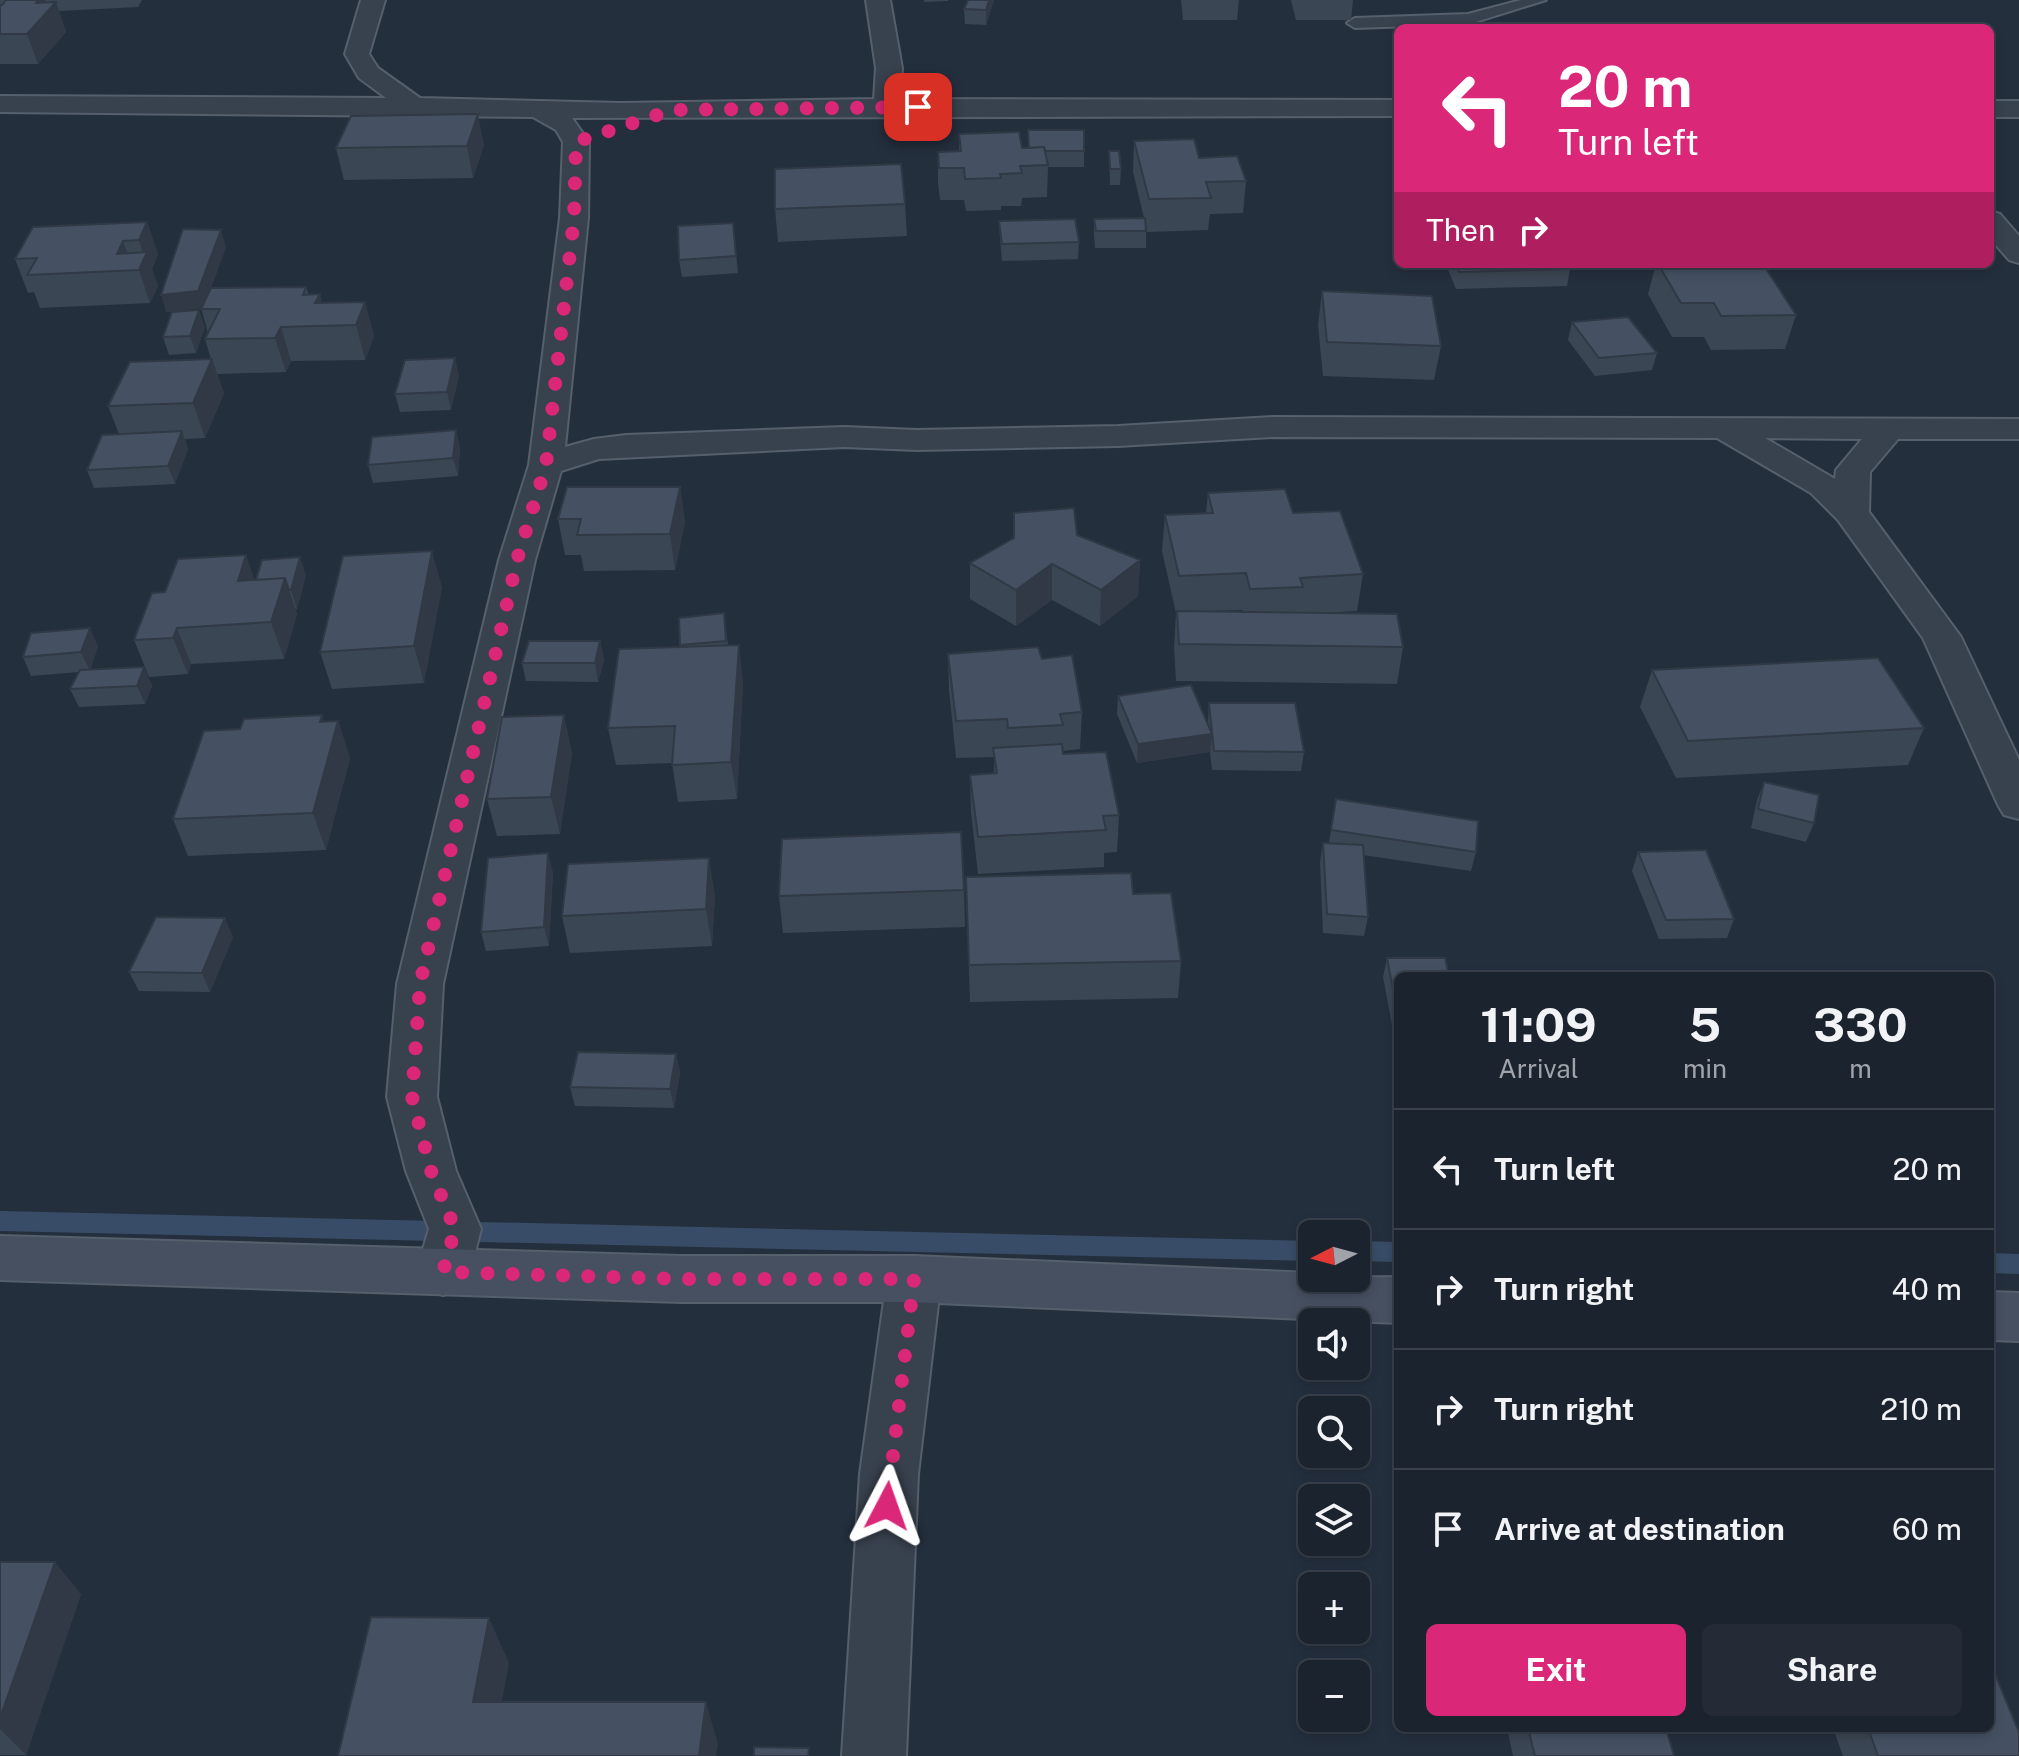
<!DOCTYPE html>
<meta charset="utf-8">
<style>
:root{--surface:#1b232e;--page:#242b36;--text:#f1f3f6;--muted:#a0a4aa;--line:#39404a;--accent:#db2777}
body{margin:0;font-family:"Public Sans",sans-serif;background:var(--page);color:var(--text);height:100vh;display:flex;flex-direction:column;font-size:30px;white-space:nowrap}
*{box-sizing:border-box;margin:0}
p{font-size:26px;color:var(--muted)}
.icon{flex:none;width:44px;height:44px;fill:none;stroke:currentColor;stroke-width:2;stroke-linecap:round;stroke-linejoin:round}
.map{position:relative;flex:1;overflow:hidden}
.details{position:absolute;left:1394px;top:972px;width:600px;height:760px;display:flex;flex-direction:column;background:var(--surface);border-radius:12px;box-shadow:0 4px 12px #0003,0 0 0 2px var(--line)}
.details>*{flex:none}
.hud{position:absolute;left:1394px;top:24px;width:600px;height:244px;border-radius:12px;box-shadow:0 4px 12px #0003,0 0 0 2px var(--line);background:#db2777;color:#fff;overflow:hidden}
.needle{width:52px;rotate:264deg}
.buttons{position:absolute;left:1298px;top:1220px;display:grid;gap:16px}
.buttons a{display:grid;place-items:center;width:72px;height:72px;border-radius:12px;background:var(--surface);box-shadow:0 4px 12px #0003,0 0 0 2px var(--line);font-size:40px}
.pin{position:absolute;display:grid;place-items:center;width:68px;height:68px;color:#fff;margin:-34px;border-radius:16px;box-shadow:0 4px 12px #0006}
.me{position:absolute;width:88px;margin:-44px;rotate:4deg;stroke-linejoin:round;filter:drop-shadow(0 0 6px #0008)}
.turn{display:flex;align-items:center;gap:28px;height:168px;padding:0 32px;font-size:36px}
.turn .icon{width:104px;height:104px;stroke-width:2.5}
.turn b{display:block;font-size:56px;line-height:68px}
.then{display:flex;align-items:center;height:76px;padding:0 32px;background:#0003;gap:16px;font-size:30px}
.eta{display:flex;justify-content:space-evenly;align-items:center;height:136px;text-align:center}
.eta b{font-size:48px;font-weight:700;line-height:56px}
.action{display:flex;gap:16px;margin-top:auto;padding:16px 32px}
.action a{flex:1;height:92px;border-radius:12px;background:var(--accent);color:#fff;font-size:32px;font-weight:700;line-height:92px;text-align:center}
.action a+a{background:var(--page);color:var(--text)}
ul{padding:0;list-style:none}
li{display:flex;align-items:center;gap:24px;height:120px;padding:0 32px;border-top:2px solid var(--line)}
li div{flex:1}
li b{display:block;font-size:30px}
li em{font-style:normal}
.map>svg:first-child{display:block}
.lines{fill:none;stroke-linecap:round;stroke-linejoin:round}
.stream{fill:#394c67;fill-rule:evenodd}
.service-casing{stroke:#565f6c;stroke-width:4}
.minor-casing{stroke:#565f6c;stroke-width:4}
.secondary-casing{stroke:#565f6c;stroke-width:4}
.service{fill:#38414e;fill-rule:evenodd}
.minor{fill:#38414e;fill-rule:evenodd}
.secondary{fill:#465061;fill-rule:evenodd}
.wall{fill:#3b4654;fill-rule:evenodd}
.shaded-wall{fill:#303945}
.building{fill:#455162;stroke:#303945;stroke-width:2}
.route{stroke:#db2777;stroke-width:14;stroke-dasharray:0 25.2}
</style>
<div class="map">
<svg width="2019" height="1756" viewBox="0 0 2019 1756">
<rect width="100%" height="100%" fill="#242f3e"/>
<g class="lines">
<path class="stream" d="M0,1211L1312,1241V1261L0,1231Z
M1356,1241L1398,1242V1262L1356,1261Z
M1990,1253L2019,1254V1274L1990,1273Z"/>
<g class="service-casing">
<path id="service" d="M1521,0H1546L1469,24L1355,28L1347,23L1355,18L1468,14Z"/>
</g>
<g class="minor-casing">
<path id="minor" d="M361,0H385L369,54L378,68L420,98L621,103L874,99L876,68L866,0H890L902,68L900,99L1398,100V116L572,118L589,142L588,218L565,447L594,439L626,435L844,427L917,430L1118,426L1273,417L2019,419V439H1898L1870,472L1869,512L1961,637L2019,760V819L2004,815L1998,805L1923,638L1838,520L1811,493L1717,438L1273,437L1118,446L917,450L844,447L599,459L561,471L535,560L443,984L437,1097L456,1171L481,1229L470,1272L462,1288L443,1295L424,1288L416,1272L429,1229L406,1171L387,1097L397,984L499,560L529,465L560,218L563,142L556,130L533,117L0,112V96L386,98L359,78L345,54ZM1765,438L1862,439L1836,470L1835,479Z
M1990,101H2019V117H1990Z
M1990,211L2000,214L2019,236V263L2009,260L1990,238Z
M914,1256L933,1263L941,1279L918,1474L906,1756H842L860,1474L887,1279L895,1263Z"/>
</g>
<g class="secondary-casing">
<path id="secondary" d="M0,1236L681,1256H914L1312,1273V1278L1398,1277V1323L914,1302H681L0,1280Z
M1990,1292L2019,1293V1341L1990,1340Z"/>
</g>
<use href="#service" class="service"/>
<use href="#minor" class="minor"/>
<use href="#secondary" class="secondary"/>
</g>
<path class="wall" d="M0,0H142L138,7L59,11L66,32L38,64H0Z
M924,0H948V1L924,2Z
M968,0H994L986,25L965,24L964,9Z
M1181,0H1239L1237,20H1183Z
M1291,0H1353L1351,20H1296Z
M959,134L1022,148L1084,151V167H1048L1047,197L1022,198L1021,206H1001V210L966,211L964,200H940L938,183V152L959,151Z
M1134,141L1199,158L1246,181L1243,213L1210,214L1208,230L1147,232L1146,226V248H1095L1094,235V219L1144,218L1133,172Z
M484,145L473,178L344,180L336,148Z
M1109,151L1121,169L1120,185H1110Z
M905,204L907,236L778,242L775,209Z
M999,221L1079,242L1078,259L1002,261L1000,238Z
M147,222L158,254L152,269L158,286L150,303L40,308L34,292L28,293L15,259Z
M733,223L738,273L682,277L679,260Z
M226,247L209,293L306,287L309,295L322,303L365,302L374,336L365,360L291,361L286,372L217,374L224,393L205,438L185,439L188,449L175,484L94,488L87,470L119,434L108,406L211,359L205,339L208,333L201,308L166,312Z
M1448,264H1568L1570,269L1567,286L1456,289L1447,267Z
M1656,264H1763L1796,315L1785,349L1711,350L1704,337H1672L1648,294Z
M1322,291L1441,346L1434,380L1323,376L1318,325Z
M1572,322L1657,353L1652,370L1595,376L1568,340Z
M205,327L196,353L169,355L163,337Z
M459,375L451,410L400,412L395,394Z
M456,430L460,448L458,476L373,483L368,465Z
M680,487L685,522L675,570L584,571L581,555H565L558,519Z
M1208,493L1293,513L1363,574L1357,611L1320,613L1403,647L1397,684L1176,681L1174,647L1176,613L1162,551L1165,515L1206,513ZM1242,610L1243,612L1207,611Z
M1077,535L1140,560L1138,596L1100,626L1052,600L1016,626L970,599V563Z
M246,555L254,580L306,575L297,609H295L297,614L284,659L191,664L188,674L149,677L134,640L165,592Z
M442,587L424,683L332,689L320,652Z
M724,613L728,645L743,681L737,799L678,802L672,763L616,765L608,728L680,647L679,618Z
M600,641L604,660L598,682L526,681L522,663Z
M98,646L90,670L144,667L152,686L145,704L79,707L70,689L79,672L31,676L23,657Z
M948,654L1042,659L1082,712L1080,749L1063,751V754L1119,815L1117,852L1104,853V867L978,874L971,812L970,775L994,773V757L956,758L949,690Z
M1652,670L1924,728L1908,765L1676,778L1640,707Z
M1118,696L1208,723L1209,703L1304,752L1301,771L1212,770L1210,752L1137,763L1117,714Z
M338,721L350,758L326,850L188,856L173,819L240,729Z
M572,752L560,834L497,836L487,799Z
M1764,782L1814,823L1806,842L1751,828L1757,800Z
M1336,799L1476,852L1471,871L1363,855L1368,917L1364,936L1323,933L1320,862L1323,843H1329Z
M1638,852L1734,919L1727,938L1659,939L1632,871Z
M553,872L549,946L486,951L481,932Z
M966,877L1181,961L1178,998L970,1002Z
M964,890L965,927L783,933L779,896Z
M715,895L712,946L570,953L562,916Z
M233,937L210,992L139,991L129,972Z
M1387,958L1398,976V1056L1383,977Z
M676,1054L680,1073L674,1108L575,1106L570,1087Z
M0,1562L81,1594L26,1755H0Z
M1507,1728H1666L1674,1756H1513Z
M1833,1728H1990L2019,1756H1843Z"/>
<path class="shaded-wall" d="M38,0H45L49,11L56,2L66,32L38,64L27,34L36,3Z
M989,0H994L986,25V10Z
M478,114L484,145L473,178L467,146Z
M147,222L158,254L152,269L158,286L150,303L139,270L144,257L139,240Z
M221,230L226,247L203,308L166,312L161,295Z
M123,241L134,270L117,254Z
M320,294L328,326L315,303Z
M365,302L374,336L365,360L356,325Z
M199,310L205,327L196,353L190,336Z
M281,327L291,361L286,372L275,338Z
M455,358L459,375L451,410L447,392Z
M212,359L224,393L205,438L193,403Z
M456,430L460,448L458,476L453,458Z
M182,431L188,449L175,484L168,466Z
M680,487L685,522L675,570L670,534Z
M432,551L442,587L424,683L414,646Z
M246,555L258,591L238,581Z
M300,557L306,575L297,609L291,590Z
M1140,560L1138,596L1100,626L1101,590Z
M1052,564V600L1016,626V590Z
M285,578L297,614L284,659L271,622Z
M90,628L98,646L90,671L81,652Z
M177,628L191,664L188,674L173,638Z
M600,641L604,660L598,682L595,663Z
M739,645L743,681L737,799L731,762Z
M144,667L152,686L145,704L137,686Z
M322,715L331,744L338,721L350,758L326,850L313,813Z
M564,715L572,752L560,834L551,797Z
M1212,734L1210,752L1137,763L1138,744Z
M548,853L553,872L549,946L544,927Z
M709,858L715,895L712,946L706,909Z
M225,918L233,937L210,992L202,973Z
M676,1054L680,1073L674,1108L670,1089Z
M55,1562L81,1594L26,1755L0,1729V1718Z
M489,1618L509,1663L494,1744L473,1702Z
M706,1702L718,1744L716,1756H699Z"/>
<path class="building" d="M6,0H38L36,3L56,2L27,34H0V5H2Z
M968,0H989L986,10L964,9Z
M478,114L467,146L336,148L351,116Z
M1028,130H1084V151H1045L1044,147L1029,148Z
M1019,132L1022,148L1044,147L1048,165L1020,166L1022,173L1000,174L1001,178L965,179L964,168H939L938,152L961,151L959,134Z
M1194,139L1199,158L1237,156L1246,181L1206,182L1211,198L1149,199L1134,141Z
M1109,151H1119L1121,169H1110Z
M901,164L905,204L775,209V169Z
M1145,218L1146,231H1096L1094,219Z
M1075,219L1079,242L1002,244L999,221Z
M147,222L139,240L123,241L117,254L147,252L139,270L27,275L37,258L15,259L33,227Z
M733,223L736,256L679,260L678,226Z
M183,229L221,230L198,291L161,295Z
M1456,264H1568L1570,269L1459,272Z
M1658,264H1763L1796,315L1721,316L1714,303H1681Z
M306,287L303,295L320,294L315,303L365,302L356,325L281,327L275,338L205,339L220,309H201L211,288Z
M1322,291L1432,296L1441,346L1327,342Z
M199,310L190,336L163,337L172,312Z
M1628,317L1657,353L1599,358L1572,322Z
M455,358L447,392L395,394L405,360Z
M212,359L193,403L108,406L130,362Z
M456,430L453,458L368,465L372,437Z
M182,431L168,466L87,470L102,435Z
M567,487H680L670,534L577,535L581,519H558Z
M1285,489L1293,513L1340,511L1363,574L1300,578L1303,587L1250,589L1246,573L1179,576L1165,515L1213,513L1208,493Z
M1074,508L1077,535L1140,560L1101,590L1052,564L1016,590L970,563L1014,538V513Z
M432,551L414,646L320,652L343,556Z
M246,555L238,581L285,578L271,622L177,628L173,638L134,640L152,593L165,592L178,559Z
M300,557L291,590H289L285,578L256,580L262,560Z
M1177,611L1397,614L1403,647L1179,644Z
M724,613L726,641L680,645L679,618Z
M90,628L81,652L23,657L31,633Z
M529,641H600L595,663H522Z
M739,645L731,762L672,765L675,726L608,728L619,649Z
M1038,647L1042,659L1072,655L1082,712L1060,714L1063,725L1008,728L1007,719L956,721L948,654Z
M1878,658L1924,728L1688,741L1652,670Z
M144,667L137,686L70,689L80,670Z
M1191,685L1212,734L1138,744L1118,696Z
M1209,703H1295L1304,752L1214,751Z
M322,715L320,722L338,721L313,813L173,819L204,731L240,729L244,719Z
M564,715L551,797L487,799L502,717Z
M1062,744L1063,754L1106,752L1119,815L1103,816L1106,830L978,837L970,775L997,773L993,748Z
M1764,782L1819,795L1814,823L1758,809Z
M1336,799L1478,821L1476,852L1331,830Z
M961,832L964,890L779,896L782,839Z
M1323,843L1363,845L1368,917L1327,914Z
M1706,850L1734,919L1666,920L1638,852Z
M548,853L544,927L481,932L488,858Z
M709,858L706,909L562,916L568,864Z
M1131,873L1133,894L1171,893L1181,961L969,965L966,877Z
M156,917L225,918L202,973L129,972Z
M1387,958H1445L1449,976H1398V1016Z
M578,1052L676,1054L670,1089L570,1087Z
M0,1562H55L0,1718Z
M371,1617L489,1618L473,1702H706L699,1756H338Z
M1990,1662L2019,1732V1756H1878L1868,1728H1990Z
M1528,1728H1666L1674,1756H1535Z
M754,1747L809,1748L808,1756H754Z"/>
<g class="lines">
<path class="route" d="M887,1506L914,1279H681L443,1272L455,1229L431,1171L412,1097L420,984L517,560L546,465L574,218L576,142L672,110L918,107"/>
</g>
</svg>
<div class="buttons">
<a><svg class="needle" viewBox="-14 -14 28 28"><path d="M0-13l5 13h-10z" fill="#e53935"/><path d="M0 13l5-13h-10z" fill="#a0a4aa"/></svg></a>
<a><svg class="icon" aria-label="sound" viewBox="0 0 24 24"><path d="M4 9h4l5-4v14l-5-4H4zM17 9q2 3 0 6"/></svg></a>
<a><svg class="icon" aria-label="search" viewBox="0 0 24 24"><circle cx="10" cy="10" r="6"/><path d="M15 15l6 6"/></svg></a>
<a><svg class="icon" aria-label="layers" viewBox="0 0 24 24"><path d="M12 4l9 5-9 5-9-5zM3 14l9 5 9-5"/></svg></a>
<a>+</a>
<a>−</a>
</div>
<div class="pin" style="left:918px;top:107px;background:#d93025"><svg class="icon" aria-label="arrive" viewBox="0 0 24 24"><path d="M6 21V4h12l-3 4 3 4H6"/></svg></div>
<svg class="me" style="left:887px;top:1506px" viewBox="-20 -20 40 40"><path d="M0-17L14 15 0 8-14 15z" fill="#db2777" stroke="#fff" stroke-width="4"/></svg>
<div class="hud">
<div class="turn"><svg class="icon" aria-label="left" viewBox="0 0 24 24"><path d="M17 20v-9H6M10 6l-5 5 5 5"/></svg><div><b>20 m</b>Turn left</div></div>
<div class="then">Then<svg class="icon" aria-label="right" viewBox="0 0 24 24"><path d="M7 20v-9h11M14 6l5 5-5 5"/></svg></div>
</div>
<section class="details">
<div class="eta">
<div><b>11:09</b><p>Arrival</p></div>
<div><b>5</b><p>min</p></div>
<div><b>330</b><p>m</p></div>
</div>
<ul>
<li><svg class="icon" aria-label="left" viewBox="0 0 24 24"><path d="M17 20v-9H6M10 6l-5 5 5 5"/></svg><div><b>Turn left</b></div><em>20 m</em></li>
<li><svg class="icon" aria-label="right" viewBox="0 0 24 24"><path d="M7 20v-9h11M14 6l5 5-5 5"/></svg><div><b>Turn right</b></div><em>40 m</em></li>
<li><svg class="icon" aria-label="right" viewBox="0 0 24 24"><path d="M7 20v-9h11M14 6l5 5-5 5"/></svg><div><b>Turn right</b></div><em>210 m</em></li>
<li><svg class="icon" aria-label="arrive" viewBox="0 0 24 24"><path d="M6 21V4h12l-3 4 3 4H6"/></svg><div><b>Arrive at destination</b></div><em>60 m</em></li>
</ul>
<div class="action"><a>Exit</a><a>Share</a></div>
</section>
</div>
